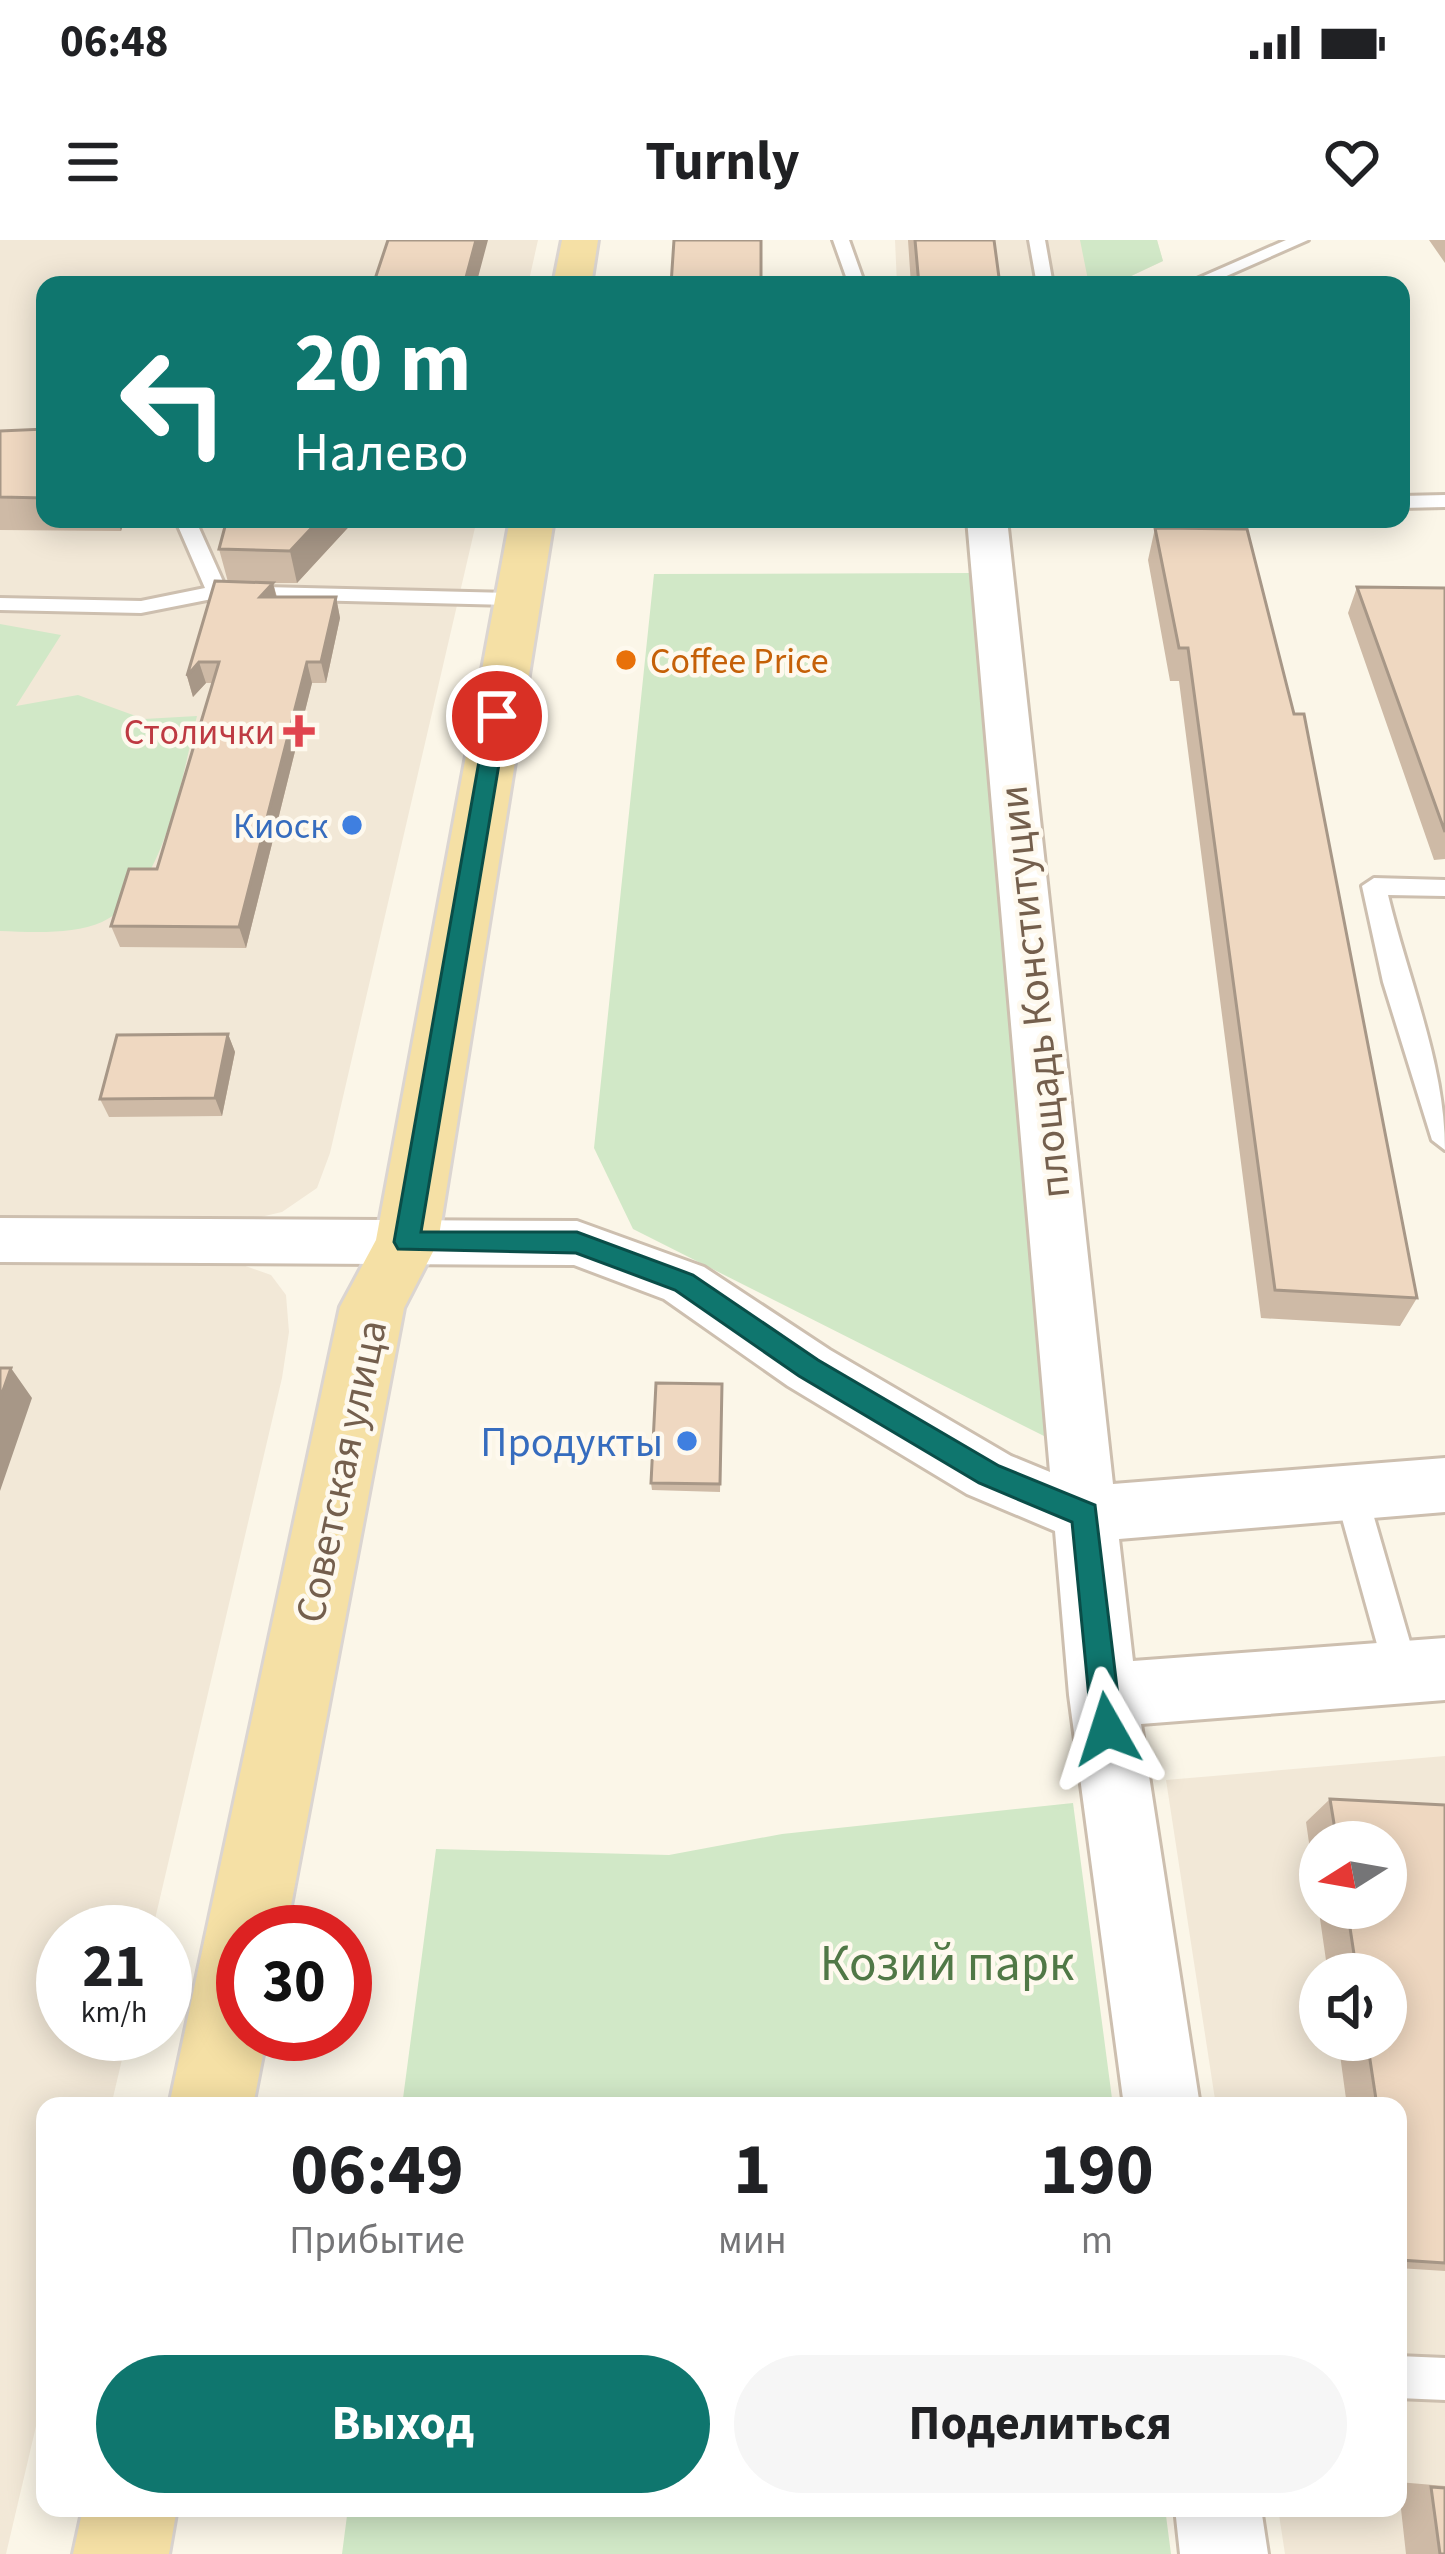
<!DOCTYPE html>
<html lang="ru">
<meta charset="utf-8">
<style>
:root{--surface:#fff;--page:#f6f6f6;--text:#202124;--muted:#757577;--accent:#0f766e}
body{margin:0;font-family:"Source Sans 3",sans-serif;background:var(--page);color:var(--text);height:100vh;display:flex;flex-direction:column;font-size:45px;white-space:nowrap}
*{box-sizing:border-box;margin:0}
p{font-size:39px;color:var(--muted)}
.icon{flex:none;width:66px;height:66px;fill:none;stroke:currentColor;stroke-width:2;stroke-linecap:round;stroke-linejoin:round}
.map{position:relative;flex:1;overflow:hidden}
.drawer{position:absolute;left:36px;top:1857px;width:1371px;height:420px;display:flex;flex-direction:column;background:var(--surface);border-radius:24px;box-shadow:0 6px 30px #0003}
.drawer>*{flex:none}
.guide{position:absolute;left:36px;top:36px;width:1374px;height:252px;border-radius:24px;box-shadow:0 6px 30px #0003;background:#0f766e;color:#fff;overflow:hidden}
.needle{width:78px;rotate:259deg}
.tools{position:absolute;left:1299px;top:1581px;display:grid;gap:24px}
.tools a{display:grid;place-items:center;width:108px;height:108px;border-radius:50%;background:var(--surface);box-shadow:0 6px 30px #0003;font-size:60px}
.speed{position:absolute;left:36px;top:1665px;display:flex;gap:24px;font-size:60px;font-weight:700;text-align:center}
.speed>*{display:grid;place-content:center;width:156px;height:156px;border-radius:50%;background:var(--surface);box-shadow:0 6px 30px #0003;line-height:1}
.speed small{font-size:30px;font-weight:400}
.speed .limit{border:18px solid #d22;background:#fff;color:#111}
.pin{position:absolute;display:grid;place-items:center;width:102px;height:102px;color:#fff;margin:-51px;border:6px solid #fff;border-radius:50%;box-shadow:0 3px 12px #0007}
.me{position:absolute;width:132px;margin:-66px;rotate:354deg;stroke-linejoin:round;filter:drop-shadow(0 0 9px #0008)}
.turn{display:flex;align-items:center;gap:42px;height:252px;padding:0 60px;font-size:54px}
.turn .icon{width:156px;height:156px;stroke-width:2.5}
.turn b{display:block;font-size:84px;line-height:102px}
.eta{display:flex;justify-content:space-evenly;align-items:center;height:204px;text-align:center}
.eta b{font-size:72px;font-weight:700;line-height:84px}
.primary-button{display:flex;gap:24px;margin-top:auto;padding:24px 60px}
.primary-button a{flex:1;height:138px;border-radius:72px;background:var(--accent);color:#fff;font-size:48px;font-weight:700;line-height:138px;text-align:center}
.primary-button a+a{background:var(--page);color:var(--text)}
.status{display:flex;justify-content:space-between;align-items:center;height:84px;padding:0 60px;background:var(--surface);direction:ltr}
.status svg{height:33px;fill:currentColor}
header{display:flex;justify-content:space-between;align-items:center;height:156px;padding:0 60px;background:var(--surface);font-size:54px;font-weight:700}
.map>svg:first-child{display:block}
.residential{fill:#f2e8d7;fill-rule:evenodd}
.green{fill:#d1e8c7}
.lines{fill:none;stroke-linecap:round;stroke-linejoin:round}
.lane-casing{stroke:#cdbfaf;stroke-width:6}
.street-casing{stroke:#cdbfaf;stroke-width:6}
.primary-casing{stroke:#dbd5d1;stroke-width:6}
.lane{fill:#fff;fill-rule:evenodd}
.street{fill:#fff;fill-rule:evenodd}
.primary{fill:#f5e0a5;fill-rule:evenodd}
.wall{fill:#cebaa6;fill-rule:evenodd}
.shaded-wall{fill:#a79787}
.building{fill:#efd8c1;stroke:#a79787;stroke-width:3}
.route{fill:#0f766e;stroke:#0a4d48;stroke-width:3}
.food-dot{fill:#e8710a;stroke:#fef9ee;stroke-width:4.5}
.health-dot{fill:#e0444e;stroke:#fef9ee;stroke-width:4.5}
.shop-dot{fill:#3f7fe0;stroke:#fef9ee;stroke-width:4.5}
.labels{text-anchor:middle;stroke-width:9;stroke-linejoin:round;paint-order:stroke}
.far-food-label{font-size:36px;fill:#c56008;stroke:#fef9ee;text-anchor:start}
.far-health-label{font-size:36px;fill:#be3a42;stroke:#fef9ee;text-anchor:end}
.far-shop-label{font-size:36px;fill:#366cbe;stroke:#fef9ee;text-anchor:end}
.street-label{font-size:42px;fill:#745f4d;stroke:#fef9ee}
.shop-label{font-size:42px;fill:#366cbe;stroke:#fef9ee;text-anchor:end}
.near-park-label{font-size:51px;fill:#507846;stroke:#fef9ee}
</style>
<div class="status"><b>06:48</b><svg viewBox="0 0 49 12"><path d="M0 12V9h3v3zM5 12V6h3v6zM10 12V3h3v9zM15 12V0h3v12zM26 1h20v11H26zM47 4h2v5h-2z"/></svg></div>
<header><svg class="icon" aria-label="menu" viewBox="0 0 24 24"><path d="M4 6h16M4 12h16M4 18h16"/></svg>Turnly<svg class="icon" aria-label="heart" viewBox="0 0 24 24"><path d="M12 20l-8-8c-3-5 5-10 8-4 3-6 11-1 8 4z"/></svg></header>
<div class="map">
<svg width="1445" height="2314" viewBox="0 0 1445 2314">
<rect width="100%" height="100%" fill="#fbf6e8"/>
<path class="residential" d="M0,0H538L528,45H45V279H477L330,913L317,948L282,972L243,981L0,983Z
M895,0H1157L1163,21L1112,45H897Z
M223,1018L271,1035L286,1055L289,1092L282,1138L152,1692H63V1794H128L111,1866H45V2148L6,2314H0V1020Z
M1445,1516V2314H1285L1278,2268H1398V1866H1216L1166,1540ZM1320,1602H1386V1668H1320ZM1320,1734H1386V1800H1320Z"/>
<path class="green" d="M1080,0H1157L1163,21L1112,45H1089Z
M977,333L1048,1198L633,989L594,908L654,334Z
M0,384L61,395L16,466L78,455L144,479L197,476C182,536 164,654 102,682C73,695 31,692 0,691Z
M1073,1563L1113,1866H402L436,1609L669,1615L782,1594Z
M348,2268H1165L1171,2314H342Z"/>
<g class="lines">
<g class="lane-casing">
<path id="lane" d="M833,0H849L865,45H849Z
M1029,0H1045L1053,45H1037Z
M1286,0H1308L1206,45H1183Z
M1445,255V267L1401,268V256Z
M175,279H195L225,346L515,353L525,359L515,365L217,358L141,373L0,370V358L141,361L205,348Z
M1374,638L1445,640V656L1388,655C1408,739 1445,824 1445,910L1432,900L1383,742L1362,646Z
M1351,1239L1362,1243L1367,1253L1419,1433L1414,1444L1402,1449L1390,1444L1385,1433L1335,1253L1340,1243Z
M1398,2116L1445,2118V2160L1398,2158Z"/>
</g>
<g class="street-casing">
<path id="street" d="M967,279H1007L1113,1244L1445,1218V1272L1119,1299L1133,1421L1445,1398V1460L1141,1484L1200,1866H1124L1069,1455L1055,1291L967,1254L788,1146L664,1059L574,1025L0,1022V978L577,981L704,1027L830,1110L1011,1216L1050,1232Z
M1175,2268H1261L1268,2314H1180Z"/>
</g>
<g class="primary-casing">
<path id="primary" d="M562,0H598L591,45H553Z
M510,279H554L438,1002L404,1068L286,1692H243V1794H267L253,1866H169L340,1067L376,1000Z
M83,2268H177L169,2314H73Z"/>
</g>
<use href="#lane" class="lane"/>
<use href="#street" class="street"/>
<use href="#primary" class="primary"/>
</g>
<path class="wall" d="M908,0H994L1000,45H911Z
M1429,0H1445V23Z
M45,189V279H172L171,280L125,279L121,291L0,290V191Z
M199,279H356L297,343H273L277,357H336L340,378L326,443H312L246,708L120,707L111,686L157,629L213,443H206L193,457L187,436L228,342L219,309L226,281H201Z
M1155,288L1417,1058L1400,1086L1261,1078L1179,441H1170L1148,320Z
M1357,347L1445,348V619L1434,620L1348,373Z
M228,794L235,812L222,876L109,877L100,859Z
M722,1144L720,1252L652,1250L651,1243Z
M1330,1559L1445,1565V2031L1398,2028V1866H1347L1338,1800H1386V1734H1328L1306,1582ZM1320,1602H1386V1668H1320Z
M1398,2242L1445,2246V2314H1406Z"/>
<path class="shaded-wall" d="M476,0H488L476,45H464Z
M117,279H125L121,291Z
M320,279H356L297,343L290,311Z
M273,343L278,364L260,357Z
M336,357L340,378L326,443L321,422Z
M199,422L206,443L193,457L187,436Z
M307,422L312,443L246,708L239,687Z
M228,794L235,812L222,876L215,858Z
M11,1128L32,1158L0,1251V1159Z"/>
<path class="building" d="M388,0H476L464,45H373Z
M674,0H761V45H671Z
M915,0H994L1000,45H919Z
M45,189V258L0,257V191Z
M227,279H320L290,311L219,309Z
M1155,288L1247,289L1294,474H1304L1417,1058L1275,1050L1188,408H1179Z
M215,341L273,343L260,357H336L321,422H307L239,687L111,686L129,629H157L219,422H199L187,436Z
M1357,347L1445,348V592Z
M228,794L215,858L100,859L117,795Z
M0,1128H11L0,1159Z
M656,1143L722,1144L720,1244L651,1243Z
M1330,1559L1445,1565V2023L1400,2020L1398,2004V1866H1377L1367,1800H1386V1734H1357L1347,1668H1386V1602H1337Z
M1431,2247L1445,2248V2314H1440Z"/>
<path class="route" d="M497,470L507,476L421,992H577L693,1035L818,1120L999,1226L1095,1265L1122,1489L1118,1500L1107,1504L1096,1500L1092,1489L1072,1282L979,1243L799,1136L675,1050L576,1013L398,1009L394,1002L487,476Z"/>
<circle class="food-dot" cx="626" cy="420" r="12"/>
<path class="health-dot" d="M293 473h12v12h12v12h-12v12h-12v-12h-12v-12h12z"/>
<g class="shop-dot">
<circle cx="352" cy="585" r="12"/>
<circle cx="687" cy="1201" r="12"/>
</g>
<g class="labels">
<g class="far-food-label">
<text x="650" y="433">Coffee Price</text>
</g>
<g class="far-health-label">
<text x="275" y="504">Столички</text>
</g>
<g class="far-shop-label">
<text x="328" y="598">Киоск</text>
</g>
<g class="street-label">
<text transform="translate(1033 752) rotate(-96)" y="15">площадь Конституции</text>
<text transform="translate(340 1231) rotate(-78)" y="15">Советская улица</text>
</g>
<g class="shop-label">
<text x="663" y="1216">Продукты</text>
</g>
<g class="near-park-label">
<text x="947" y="1740">Козий парк</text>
</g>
</g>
</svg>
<div class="tools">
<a><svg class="needle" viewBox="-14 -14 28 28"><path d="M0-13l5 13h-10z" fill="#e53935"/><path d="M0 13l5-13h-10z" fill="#757577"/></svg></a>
<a><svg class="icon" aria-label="sound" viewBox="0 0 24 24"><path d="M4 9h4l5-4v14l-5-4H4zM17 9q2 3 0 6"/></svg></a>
</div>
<div class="speed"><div>21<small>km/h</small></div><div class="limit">30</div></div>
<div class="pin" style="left:497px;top:476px;background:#d93025"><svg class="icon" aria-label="arrive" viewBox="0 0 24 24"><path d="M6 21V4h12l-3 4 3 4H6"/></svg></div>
<svg class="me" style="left:1107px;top:1489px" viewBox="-20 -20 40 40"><path d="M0-17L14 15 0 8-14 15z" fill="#0f766e" stroke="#fff" stroke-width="4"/></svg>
<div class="guide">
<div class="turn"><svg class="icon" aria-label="left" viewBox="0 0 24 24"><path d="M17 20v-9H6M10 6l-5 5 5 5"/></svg><div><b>20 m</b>Налево</div></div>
</div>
<section class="drawer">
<div class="eta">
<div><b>06:49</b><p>Прибытие</p></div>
<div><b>1</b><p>мин</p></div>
<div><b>190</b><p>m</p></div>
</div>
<div class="primary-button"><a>Выход</a><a>Поделиться</a></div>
</section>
</div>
